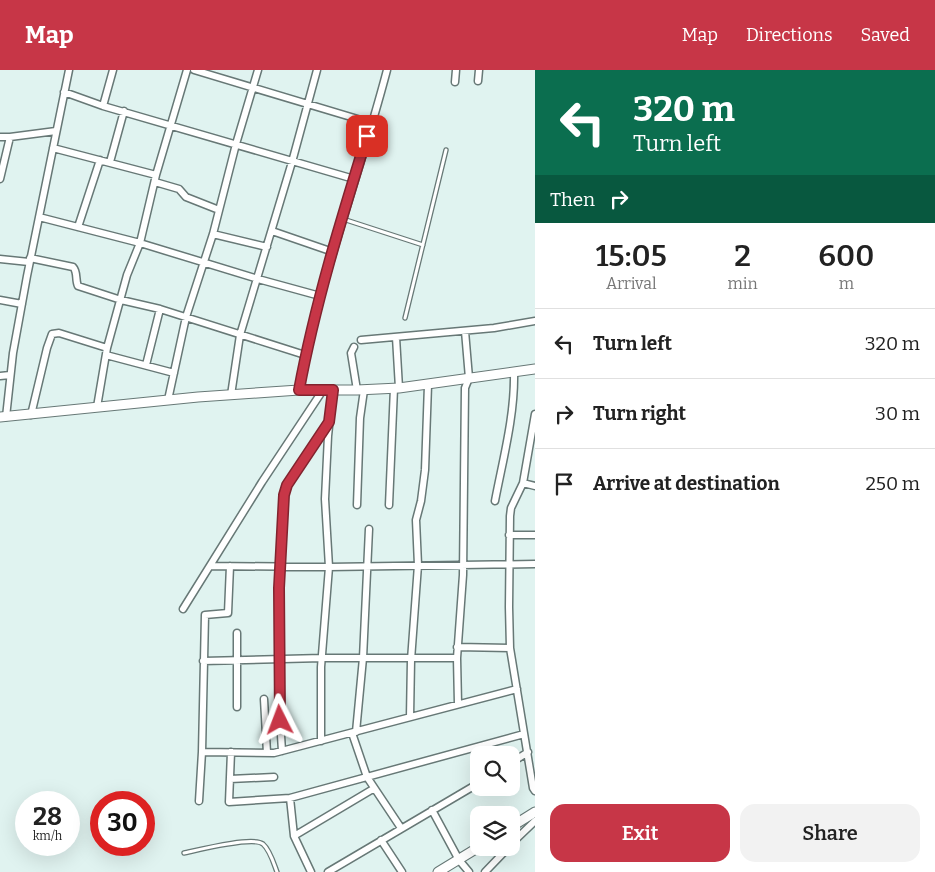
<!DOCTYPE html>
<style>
:root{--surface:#fff;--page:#f2f2f2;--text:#222;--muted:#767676;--line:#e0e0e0;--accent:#c73647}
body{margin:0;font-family:Bitter,serif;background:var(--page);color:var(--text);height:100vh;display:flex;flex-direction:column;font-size:19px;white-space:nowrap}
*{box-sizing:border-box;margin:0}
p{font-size:16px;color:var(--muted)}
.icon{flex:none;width:28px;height:28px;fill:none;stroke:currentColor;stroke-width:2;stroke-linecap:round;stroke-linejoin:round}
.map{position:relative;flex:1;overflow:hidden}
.details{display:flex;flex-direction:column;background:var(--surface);width:400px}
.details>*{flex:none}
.banner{background:#0b6e4f;color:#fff;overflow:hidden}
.buttons{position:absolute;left:470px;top:676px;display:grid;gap:10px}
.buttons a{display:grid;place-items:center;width:50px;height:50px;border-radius:10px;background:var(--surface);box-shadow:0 5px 20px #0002;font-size:25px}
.speed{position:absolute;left:15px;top:721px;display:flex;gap:10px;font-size:25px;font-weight:700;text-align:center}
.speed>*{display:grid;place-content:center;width:65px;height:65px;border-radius:50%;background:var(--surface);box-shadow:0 5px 20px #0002;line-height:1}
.speed small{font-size:12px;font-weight:400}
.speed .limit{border:8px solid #d22;background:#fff;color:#111}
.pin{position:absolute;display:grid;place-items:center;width:42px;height:42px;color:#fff;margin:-21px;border-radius:10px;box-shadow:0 2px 8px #0006}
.me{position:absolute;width:55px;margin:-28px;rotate:357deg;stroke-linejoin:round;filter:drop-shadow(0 0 4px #0008)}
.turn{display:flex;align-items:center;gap:18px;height:105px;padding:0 15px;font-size:22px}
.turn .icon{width:65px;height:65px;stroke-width:2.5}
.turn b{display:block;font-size:35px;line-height:42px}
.then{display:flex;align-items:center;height:48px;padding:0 15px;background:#0003;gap:10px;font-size:19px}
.eta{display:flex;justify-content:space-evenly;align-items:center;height:85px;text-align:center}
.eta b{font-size:30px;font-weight:600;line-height:35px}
.action{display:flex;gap:10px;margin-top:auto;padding:10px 15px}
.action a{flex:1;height:58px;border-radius:15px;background:var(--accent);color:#fff;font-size:20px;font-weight:600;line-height:58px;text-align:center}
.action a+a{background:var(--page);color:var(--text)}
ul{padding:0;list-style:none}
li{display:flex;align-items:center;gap:15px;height:70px;padding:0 15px;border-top:1px solid var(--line)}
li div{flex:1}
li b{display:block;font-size:19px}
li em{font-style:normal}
header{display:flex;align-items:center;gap:30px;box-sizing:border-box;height:70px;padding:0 25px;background:var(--accent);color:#fff}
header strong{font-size:24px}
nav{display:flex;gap:28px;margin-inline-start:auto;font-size:18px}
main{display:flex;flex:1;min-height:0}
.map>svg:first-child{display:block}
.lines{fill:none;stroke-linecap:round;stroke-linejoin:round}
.lane-casing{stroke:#677876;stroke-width:5.5}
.street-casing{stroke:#677876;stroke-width:9}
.secondary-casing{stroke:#677876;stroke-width:11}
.lane{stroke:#fff;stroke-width:3}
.street{stroke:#fff;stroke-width:6}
.secondary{stroke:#fff;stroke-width:9}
.route-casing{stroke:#81232e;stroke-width:12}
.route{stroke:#c73647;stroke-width:9}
</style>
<header>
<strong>Map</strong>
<nav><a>Map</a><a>Directions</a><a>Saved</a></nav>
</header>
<main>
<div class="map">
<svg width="535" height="802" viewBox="0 0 535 802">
<rect width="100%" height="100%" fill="#e0f3f0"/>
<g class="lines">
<g class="lane-casing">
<path id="lane" d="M343,149L423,175
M405,248L446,80
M184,783C198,780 253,766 263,774C270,780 274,794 277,802"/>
</g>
<g class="street-casing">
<path id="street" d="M194,0L371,53
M478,11L479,0
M455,12L456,0
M64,22L103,36L354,109
M103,36L113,0
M0,67H10L56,61
M53,78L156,105
M110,92L124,41
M0,109L10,67
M155,112L179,119L186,127L219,140
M39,147L140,173L258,209L320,226
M78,157L100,90
M272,161L333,182
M213,164L267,177
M30,188L73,197C78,202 75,210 78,216L121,230L160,239L305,285
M0,189L29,192
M0,230L22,234
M396,267L399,318
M361,270L494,258L535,251
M354,277L351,283L357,320
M106,285L174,303
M146,295L160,239
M0,306L10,305
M299,320C319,211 359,107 387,0
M231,325L240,265L292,92L317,0
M168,330L186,247L213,164L236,74L258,0
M97,337L107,278L127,205L140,173L156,105L187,0
M535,344L523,413L535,416
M31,345L47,278L52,264L59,263L107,278
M6,347L13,283L27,206L69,0
M523,413L511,438L510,446L509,537L510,578L533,718L535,721
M495,431C503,389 515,345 514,302
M357,435L360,348L364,320
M389,435L394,318
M509,465H535
M211,496L329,497L535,494
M230,496L228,543L205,545L202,682L274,683L517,619
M183,539L262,412L323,320
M237,563V637
M457,577L510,578
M203,591L322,588H457
M264,629L267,683
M458,634L457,588L463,505L465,318L469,308L465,261
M410,647L411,590L418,495L416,450L421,431L425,400L428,315
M356,662L363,588L369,459
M352,663L367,707L401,758
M321,671V597L329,497L325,429L328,366L333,319
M282,681L279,634V518L284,425L287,415L328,353
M231,682L229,732L290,728L524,664
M511,693L528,682
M230,709L274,707
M290,728L294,766L311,802
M199,731L202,682
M432,740L459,790L469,802
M294,766L373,719
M381,770L402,802
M511,774L535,751
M328,802L479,713
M485,802L508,778"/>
</g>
<g class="secondary-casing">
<path id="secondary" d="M0,347L198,327L299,320H357L399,318L535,299
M511,757L535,742
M438,802L479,777"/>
</g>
<use href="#lane" class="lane"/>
<use href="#street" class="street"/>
<use href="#secondary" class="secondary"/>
</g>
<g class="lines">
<g class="route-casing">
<path id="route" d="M280,650L279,518L284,425L287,415L329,352L333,320H299C315,234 341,150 367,66"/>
</g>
<use href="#route" class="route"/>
</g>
</svg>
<div class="buttons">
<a><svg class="icon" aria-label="search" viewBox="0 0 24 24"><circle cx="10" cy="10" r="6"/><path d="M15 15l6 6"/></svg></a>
<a><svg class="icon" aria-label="layers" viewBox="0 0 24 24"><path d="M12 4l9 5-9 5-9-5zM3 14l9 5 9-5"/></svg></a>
</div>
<div class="speed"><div>28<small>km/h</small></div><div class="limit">30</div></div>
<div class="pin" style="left:367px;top:66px;background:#d93025"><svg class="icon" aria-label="arrive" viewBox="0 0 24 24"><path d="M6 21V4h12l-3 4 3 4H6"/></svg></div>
<svg class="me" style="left:280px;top:650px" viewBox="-20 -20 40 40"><path d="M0-17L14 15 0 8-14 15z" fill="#c73647" stroke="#fff" stroke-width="4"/></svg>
</div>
<section class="details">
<div class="banner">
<div class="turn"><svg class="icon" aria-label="left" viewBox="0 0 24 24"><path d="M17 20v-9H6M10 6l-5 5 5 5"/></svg><div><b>320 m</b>Turn left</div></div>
<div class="then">Then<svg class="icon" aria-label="right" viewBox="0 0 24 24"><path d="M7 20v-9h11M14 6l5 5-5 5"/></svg></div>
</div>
<div class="eta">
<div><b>15:05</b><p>Arrival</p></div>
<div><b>2</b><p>min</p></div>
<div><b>600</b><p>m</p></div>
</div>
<ul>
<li><svg class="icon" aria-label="left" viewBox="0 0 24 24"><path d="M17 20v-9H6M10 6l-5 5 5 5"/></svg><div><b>Turn left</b></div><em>320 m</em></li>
<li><svg class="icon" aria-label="right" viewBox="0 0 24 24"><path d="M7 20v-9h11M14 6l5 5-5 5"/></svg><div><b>Turn right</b></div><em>30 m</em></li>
<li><svg class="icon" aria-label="arrive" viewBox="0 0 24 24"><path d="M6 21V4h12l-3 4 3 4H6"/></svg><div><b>Arrive at destination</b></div><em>250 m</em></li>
</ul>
<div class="action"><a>Exit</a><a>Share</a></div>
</section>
</main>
